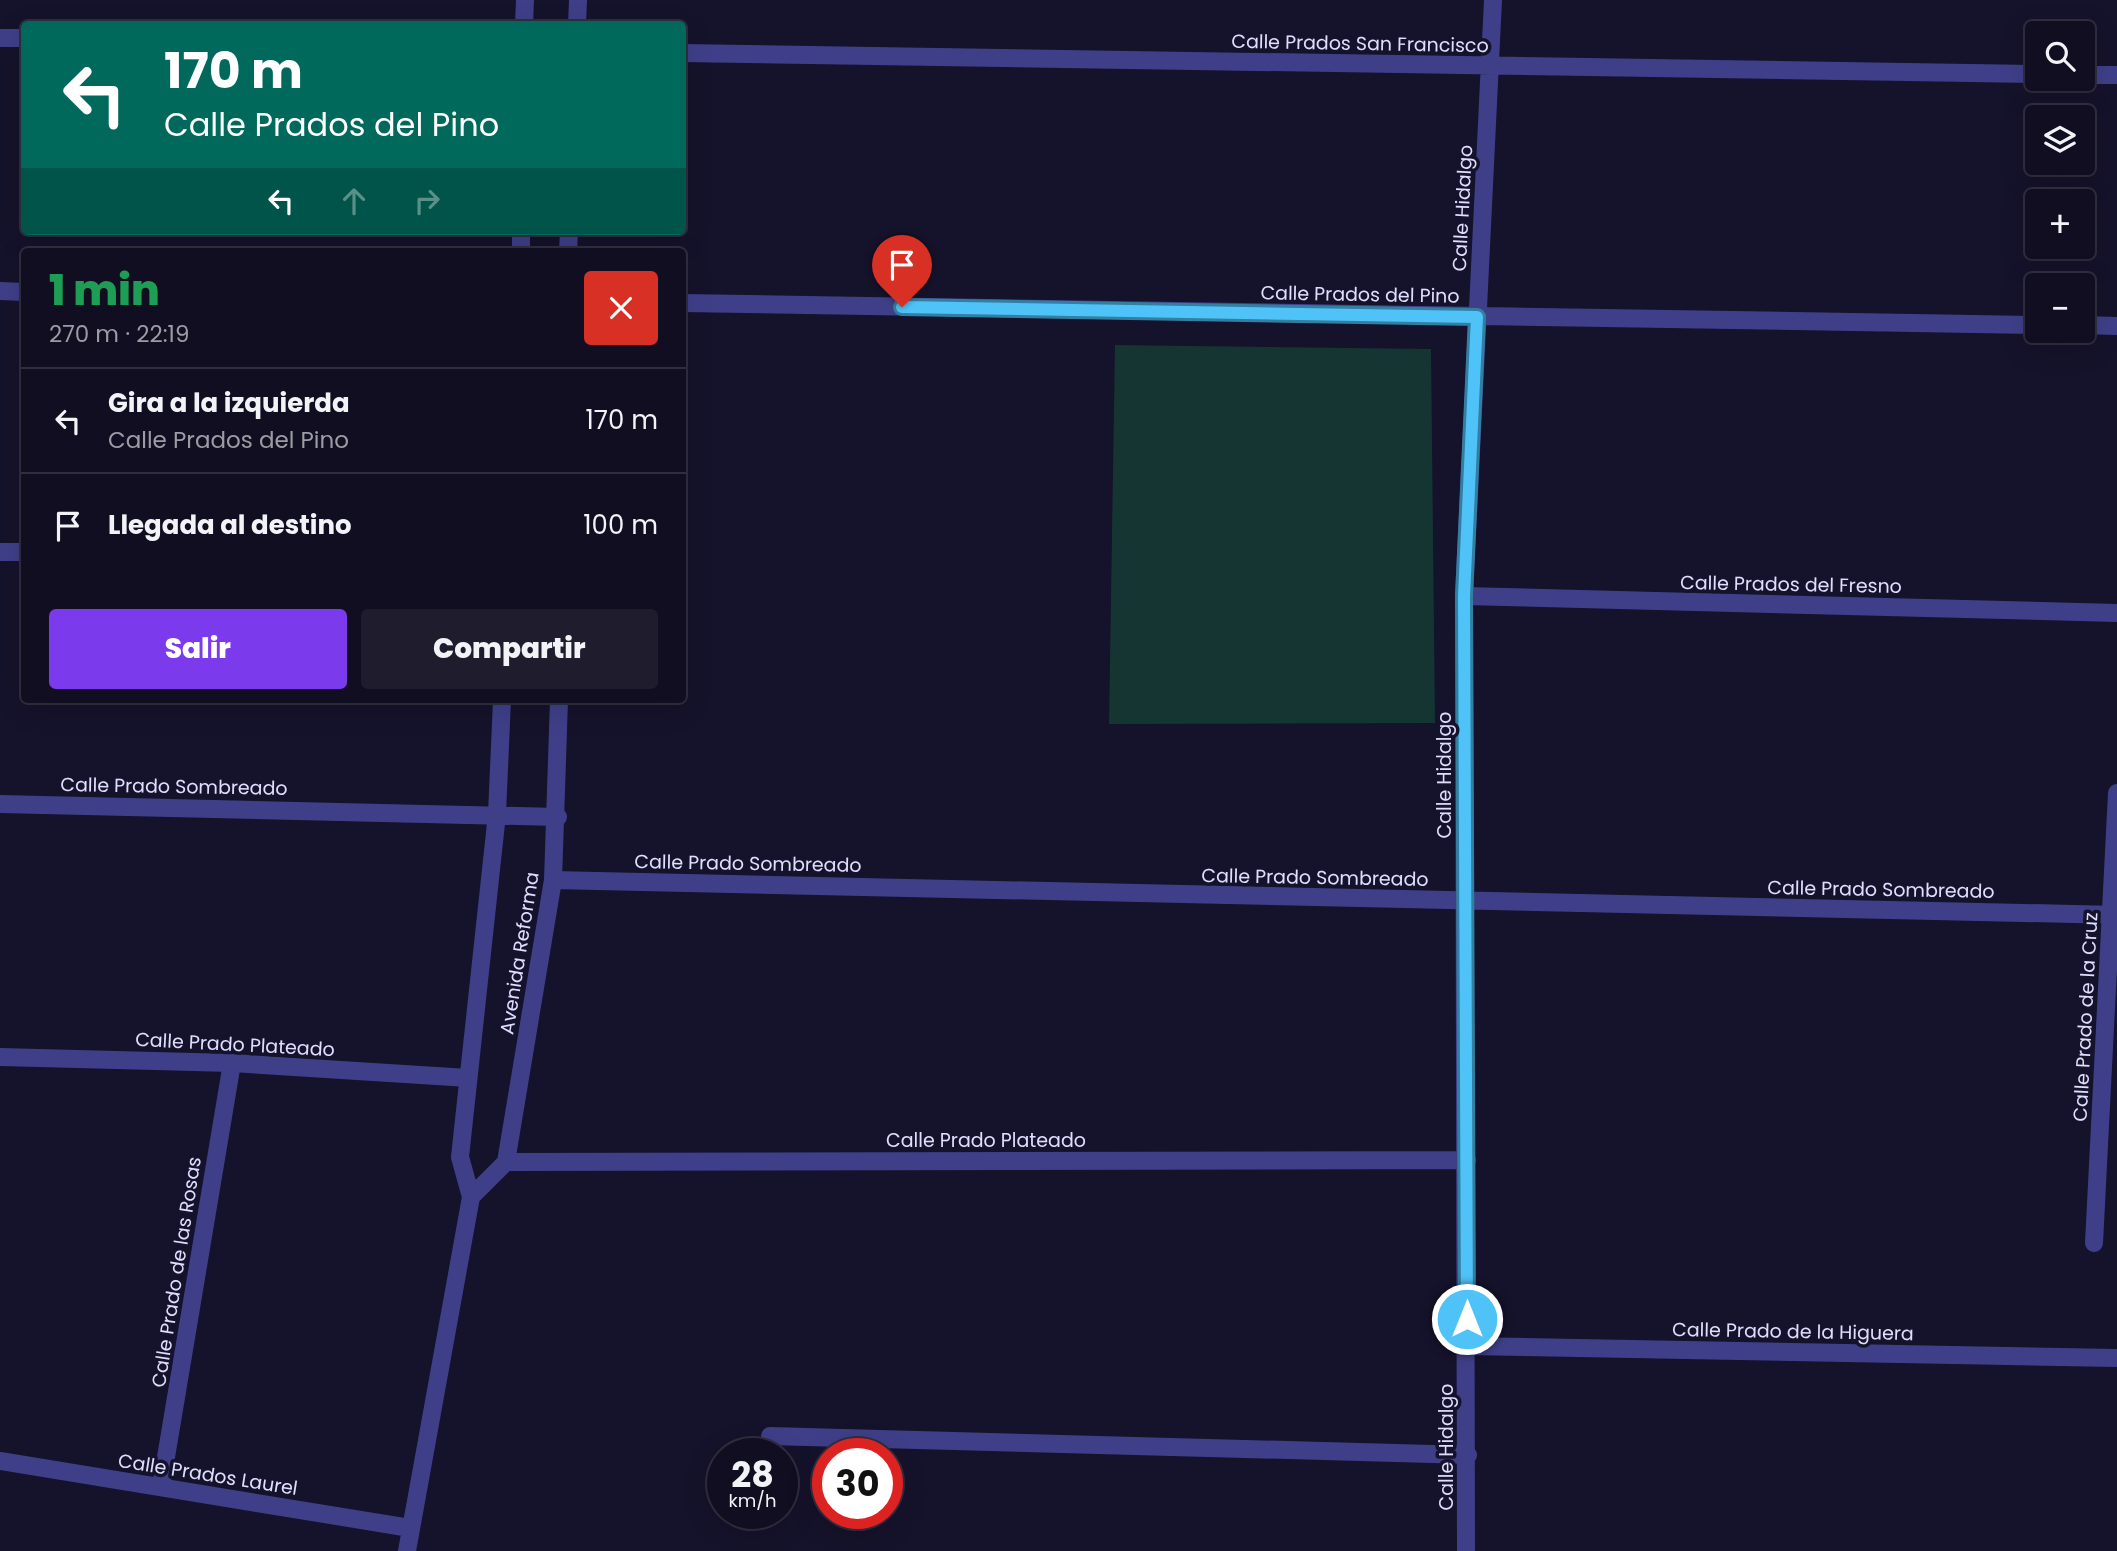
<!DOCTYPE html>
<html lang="es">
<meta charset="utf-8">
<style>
:root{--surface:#100e20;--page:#1e1c2d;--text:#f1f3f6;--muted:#9c9ca5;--line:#302e3e;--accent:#7c3aed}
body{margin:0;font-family:Poppins,sans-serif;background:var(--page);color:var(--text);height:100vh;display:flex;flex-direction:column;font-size:26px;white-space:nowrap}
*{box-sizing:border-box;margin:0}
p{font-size:23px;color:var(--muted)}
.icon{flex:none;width:38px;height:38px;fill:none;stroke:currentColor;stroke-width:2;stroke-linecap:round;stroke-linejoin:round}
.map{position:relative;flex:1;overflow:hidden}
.drawer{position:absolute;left:21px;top:248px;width:665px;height:455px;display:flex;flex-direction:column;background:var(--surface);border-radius:7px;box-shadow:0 7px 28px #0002,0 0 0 2px var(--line)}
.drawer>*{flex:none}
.banner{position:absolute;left:21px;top:21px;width:665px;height:214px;border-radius:7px;box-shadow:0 7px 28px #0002,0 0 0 2px var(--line);background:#00695c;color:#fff;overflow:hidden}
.tools{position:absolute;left:2025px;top:21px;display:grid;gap:14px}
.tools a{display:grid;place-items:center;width:70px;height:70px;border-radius:7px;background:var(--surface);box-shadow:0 7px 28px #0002,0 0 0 2px var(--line);font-size:35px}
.speed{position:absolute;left:707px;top:1438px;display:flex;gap:14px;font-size:35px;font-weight:700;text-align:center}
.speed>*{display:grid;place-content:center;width:91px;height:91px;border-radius:50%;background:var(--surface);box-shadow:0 7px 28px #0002,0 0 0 2px var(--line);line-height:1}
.speed small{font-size:18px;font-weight:400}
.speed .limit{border:10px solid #d22;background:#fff;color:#111}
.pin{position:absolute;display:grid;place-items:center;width:60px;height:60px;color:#fff;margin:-72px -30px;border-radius:50% 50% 50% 0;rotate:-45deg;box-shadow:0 0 7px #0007}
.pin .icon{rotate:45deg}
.me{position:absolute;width:77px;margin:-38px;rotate:0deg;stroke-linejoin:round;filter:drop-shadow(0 0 5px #0008)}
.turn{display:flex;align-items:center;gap:24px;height:147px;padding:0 28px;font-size:32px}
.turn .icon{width:91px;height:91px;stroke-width:2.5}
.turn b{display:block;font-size:49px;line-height:60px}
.lanes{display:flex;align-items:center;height:66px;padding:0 28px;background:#0003;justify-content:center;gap:35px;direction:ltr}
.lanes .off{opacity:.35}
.round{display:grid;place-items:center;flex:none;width:74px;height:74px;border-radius:7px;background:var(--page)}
.headline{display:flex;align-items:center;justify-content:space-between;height:119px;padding:0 28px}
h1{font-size:42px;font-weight:800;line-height:52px;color:#1e9e55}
.primary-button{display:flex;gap:14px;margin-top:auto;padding:14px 28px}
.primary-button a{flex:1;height:80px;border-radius:7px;background:var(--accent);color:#fff;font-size:28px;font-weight:800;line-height:80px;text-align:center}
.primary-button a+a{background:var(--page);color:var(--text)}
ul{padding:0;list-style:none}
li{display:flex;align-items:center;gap:21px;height:105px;padding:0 28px;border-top:2px solid var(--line)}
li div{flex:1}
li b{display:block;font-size:26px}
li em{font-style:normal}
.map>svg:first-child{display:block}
.green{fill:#153533}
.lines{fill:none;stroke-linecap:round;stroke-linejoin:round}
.minor{stroke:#3f3f89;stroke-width:18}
.route-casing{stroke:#337fa1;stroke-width:18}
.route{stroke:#4fc3f7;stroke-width:12}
.labels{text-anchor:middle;stroke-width:7;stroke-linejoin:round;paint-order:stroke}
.street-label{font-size:19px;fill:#e0defe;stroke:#15122b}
</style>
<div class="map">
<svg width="2117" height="1551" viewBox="0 0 2117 1551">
<rect width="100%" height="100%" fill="#15122b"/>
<path class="green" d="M1115,345L1431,349L1435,723L1109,724Z"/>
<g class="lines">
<path class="minor" d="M524,24L525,0
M577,24L578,0
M0,38H24
M682,53L2037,74
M2082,75H2117
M521,252V231
M568,252L569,231
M0,291L24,292
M682,303L2037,325
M2082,325L2117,326
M0,552H24
M1464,596L2117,613
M0,804L558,817
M553,880L2117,915
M0,1057L232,1063L468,1078
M506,1162L1467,1160
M471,1197L506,1162L553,880L559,700
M2094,1243L2117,793
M1467,1346L2117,1358
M770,1436L1468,1455
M0,1461L410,1528
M161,1487L232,1063
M407,1551L471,1197L460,1157L497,814L502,700
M1466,1551L1464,596L1493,0"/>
</g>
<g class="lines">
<g class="route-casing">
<path id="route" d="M902,307L1477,317L1464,596L1467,1319"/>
</g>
<use href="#route" class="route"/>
</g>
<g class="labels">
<g class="street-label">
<text transform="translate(1360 43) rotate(1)" y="7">Calle Prados San Francisco</text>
<text transform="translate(1462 208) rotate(-87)" y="7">Calle Hidalgo</text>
<text transform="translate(1360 294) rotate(1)" y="7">Calle Prados del Pino</text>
<text transform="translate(1791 584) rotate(1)" y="7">Calle Prados del Fresno</text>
<text transform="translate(1444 775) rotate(-90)" y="7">Calle Hidalgo</text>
<text transform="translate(174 786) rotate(1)" y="7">Calle Prado Sombreado</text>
<text transform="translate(748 863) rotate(1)" y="7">Calle Prado Sombreado</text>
<text transform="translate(1315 877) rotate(1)" y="7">Calle Prado Sombreado</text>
<text transform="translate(1881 889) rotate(1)" y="7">Calle Prado Sombreado</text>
<text transform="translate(519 953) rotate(-81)" y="7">Avenida Reforma</text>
<text transform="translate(2085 1017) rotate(-87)" y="7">Calle Prado de la Cruz</text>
<text transform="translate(235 1044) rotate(3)" y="7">Calle Prado Plateado</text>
<text x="986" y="1147">Calle Prado Plateado</text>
<text transform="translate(176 1272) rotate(-81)" y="7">Calle Prado de las Rosas</text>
<text transform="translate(1793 1331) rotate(1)" y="7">Calle Prado de la Higuera</text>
<text transform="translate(1446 1447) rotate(-90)" y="7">Calle Hidalgo</text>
<text transform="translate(208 1474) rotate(9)" y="7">Calle Prados Laurel</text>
</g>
</g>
</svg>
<div class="tools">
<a><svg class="icon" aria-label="search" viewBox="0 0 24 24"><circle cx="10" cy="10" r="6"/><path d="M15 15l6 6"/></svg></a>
<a><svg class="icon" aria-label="layers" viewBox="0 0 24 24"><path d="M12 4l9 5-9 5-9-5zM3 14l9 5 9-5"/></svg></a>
<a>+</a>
<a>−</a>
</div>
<div class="speed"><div>28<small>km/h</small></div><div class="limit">30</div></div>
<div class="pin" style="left:902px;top:307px;background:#d93025"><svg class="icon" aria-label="arrive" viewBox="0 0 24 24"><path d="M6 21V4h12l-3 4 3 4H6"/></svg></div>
<svg class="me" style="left:1467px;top:1319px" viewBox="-20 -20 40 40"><circle r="17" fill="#4fc3f7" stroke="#fff" stroke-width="3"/><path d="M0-11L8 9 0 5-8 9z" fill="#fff"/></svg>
<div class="banner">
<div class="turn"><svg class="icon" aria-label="left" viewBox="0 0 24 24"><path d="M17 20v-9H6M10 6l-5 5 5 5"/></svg><div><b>170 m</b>Calle Prados del Pino</div></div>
<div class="lanes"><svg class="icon" aria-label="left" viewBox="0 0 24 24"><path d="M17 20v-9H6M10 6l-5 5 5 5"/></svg><svg class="icon off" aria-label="ahead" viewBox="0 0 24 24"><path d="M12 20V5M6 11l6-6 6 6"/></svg><svg class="icon off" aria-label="right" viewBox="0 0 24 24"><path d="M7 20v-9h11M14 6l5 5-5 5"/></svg></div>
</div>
<section class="drawer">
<div class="headline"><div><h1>1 min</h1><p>270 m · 22:19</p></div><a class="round" style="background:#d93025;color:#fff"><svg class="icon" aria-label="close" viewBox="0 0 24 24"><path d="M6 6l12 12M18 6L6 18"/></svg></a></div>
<ul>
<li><svg class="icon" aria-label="left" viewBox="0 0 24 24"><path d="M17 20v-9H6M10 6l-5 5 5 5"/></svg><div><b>Gira a la izquierda</b><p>Calle Prados del Pino</p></div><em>170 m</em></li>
<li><svg class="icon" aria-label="arrive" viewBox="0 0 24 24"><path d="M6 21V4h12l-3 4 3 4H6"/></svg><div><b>Llegada al destino</b></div><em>100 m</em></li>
</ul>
<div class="primary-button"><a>Salir</a><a>Compartir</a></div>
</section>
</div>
